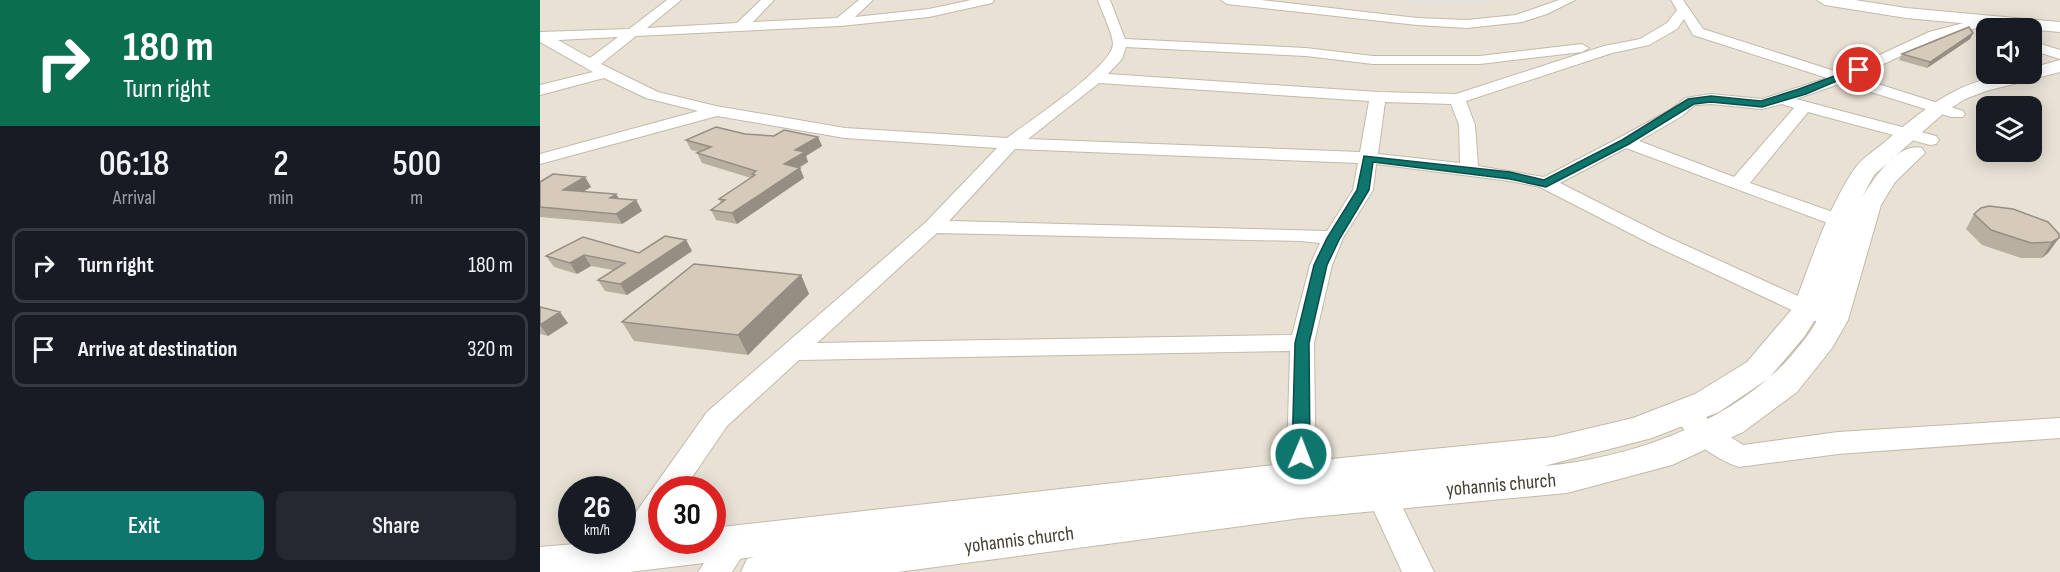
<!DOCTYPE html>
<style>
:root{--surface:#171b24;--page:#242831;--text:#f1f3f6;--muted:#9ea1a6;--line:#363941;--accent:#0f766e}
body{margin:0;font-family:"Sofia Sans Condensed",sans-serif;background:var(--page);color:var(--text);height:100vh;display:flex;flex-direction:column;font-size:22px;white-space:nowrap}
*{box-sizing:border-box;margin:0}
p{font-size:20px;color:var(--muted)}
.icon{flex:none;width:33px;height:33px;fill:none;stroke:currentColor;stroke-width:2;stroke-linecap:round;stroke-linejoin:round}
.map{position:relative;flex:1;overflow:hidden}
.side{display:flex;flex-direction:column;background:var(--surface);width:540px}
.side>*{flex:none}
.guide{background:#0b6e4f;color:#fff;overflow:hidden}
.buttons{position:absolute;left:1436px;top:18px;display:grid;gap:12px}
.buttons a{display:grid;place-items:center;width:66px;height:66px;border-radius:12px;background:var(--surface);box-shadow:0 3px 15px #0003;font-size:30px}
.speed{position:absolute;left:18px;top:476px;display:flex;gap:12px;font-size:30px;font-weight:700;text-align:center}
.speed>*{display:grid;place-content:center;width:78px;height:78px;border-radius:50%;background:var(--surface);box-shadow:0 3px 15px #0003;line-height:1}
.speed small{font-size:15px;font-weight:400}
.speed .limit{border:9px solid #d22;background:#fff;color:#111}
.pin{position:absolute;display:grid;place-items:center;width:51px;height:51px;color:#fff;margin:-26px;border:3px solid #fff;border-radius:50%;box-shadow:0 2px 6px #0007}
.me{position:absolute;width:66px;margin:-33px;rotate:1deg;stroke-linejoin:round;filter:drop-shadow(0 0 4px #0008)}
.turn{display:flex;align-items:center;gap:21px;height:126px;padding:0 24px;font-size:27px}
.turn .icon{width:78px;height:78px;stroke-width:2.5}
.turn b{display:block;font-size:42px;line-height:51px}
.eta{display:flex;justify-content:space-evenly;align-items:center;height:102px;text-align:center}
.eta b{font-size:36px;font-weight:600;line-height:42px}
.primary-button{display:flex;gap:12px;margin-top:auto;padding:12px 24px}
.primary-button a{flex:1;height:69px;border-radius:12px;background:var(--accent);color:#fff;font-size:24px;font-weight:600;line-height:69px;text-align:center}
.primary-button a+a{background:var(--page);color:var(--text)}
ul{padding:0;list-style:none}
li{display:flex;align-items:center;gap:18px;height:75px;margin:0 12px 9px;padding:0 12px;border:3px solid var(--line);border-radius:12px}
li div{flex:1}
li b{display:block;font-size:22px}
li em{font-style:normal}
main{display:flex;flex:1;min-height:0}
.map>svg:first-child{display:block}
.residential{fill:#e8e1d4;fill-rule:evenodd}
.industrial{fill:#e6e1db}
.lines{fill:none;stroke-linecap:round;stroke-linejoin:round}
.minor-casing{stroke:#c2baab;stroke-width:2}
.tertiary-casing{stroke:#c2baab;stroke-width:2}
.minor{fill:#fff;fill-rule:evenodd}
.tertiary{fill:#fff;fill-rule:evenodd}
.wall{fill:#b8afa1}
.shaded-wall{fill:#968e83}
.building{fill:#d6cbbb;stroke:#968e83;stroke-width:1.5}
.route{fill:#0f766e;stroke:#0a4d48;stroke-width:1.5}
.labels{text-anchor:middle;stroke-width:4.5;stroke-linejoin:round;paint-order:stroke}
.near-street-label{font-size:20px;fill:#464035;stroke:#fff}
</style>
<main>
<section class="side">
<div class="guide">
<div class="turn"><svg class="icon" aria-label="right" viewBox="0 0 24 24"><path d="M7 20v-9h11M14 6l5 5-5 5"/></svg><div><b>180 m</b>Turn right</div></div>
</div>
<div class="eta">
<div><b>06:18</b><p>Arrival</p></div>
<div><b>2</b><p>min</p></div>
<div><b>500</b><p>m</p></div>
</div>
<ul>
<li><svg class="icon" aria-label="right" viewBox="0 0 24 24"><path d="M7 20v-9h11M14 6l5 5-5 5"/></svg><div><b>Turn right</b></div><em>180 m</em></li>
<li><svg class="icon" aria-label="arrive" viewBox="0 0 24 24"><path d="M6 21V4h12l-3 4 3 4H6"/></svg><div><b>Arrive at destination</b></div><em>320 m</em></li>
</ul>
<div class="primary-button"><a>Exit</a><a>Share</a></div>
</section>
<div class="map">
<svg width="1520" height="572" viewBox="0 0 1520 572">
<rect width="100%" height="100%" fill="#f4efe6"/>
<path class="residential" d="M0,0H1520V572H0ZM1446,28H1491V74H1446ZM1446,106H1491V152H1446ZM32,489H82V540H32ZM122,489H172V540H122Z"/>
<path class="industrial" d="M856,0H980L886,6Z"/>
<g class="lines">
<g class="minor-casing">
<path id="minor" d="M127,0H141L107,28L197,23L221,0H234L213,22L297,18L319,0H333L315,17L389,9L431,0H454L452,3L389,17L300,26L96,36L61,64L118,92L176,106L305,128L467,138C488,122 572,67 573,44C573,34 561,10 558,0H570L585,39L766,48L833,56H940L1042,44L1049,48L1042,52L940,64H833L766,56L586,47L582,59L568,74L838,92L916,94L1064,46L1100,39L1127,23L1137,10L1131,0H1143L1163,29L1301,73L1389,32L1447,17L1454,21L1452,24L1399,38L1316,77L1423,111L1425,114L1423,117H1411L1302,83L1256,99L1396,136L1399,140L1396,144L1390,145L1268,112L1210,183L1307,217L1310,221L1307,225H1293L1086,148L1020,183L1125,236L1291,311L1295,316L1291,321L1283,323L1275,321L1111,244L1000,187L970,181L836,164L833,190L803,238L792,265L774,343L776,493L772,501L761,505L750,501L746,493L750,351L259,360L187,426L144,489H122V525L91,572H57L77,540H82V532L167,412L385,223L457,148L305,138L177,116L0,164V154L158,111L106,98L64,78L0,95V85L53,72L0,42V32L89,29ZM1144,19L1153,35L1287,78L1222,99L1171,94L1145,98L1130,110L1079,138L1004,177L938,166L935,125L926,101L1072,53L1109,45L1137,29ZM78,37L50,58L18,40ZM559,83L829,101L820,152L488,139ZM845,102L911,104L919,125L920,163L838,154ZM1171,104L1222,109L1242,104L1254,108L1194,177L1099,141L1142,116L1155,105ZM475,149L818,163L813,190L787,231L409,221ZM397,233L760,241L780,243L770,265L752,335L277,343Z
M681,0H721L877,18L927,20L976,15L1019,0H1035L1007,14L982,22L927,28L877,25L687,4Z
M1491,41L1520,50V59L1491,50Z
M1145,402L1155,405L1175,427L1203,445L1298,432L1520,418V438L1298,454L1199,467C1172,458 1145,436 1132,412L1135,405Z
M839,471L849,475L857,496L894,572H862L827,496L824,483L829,475Z
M195,529L206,533L211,542L192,572H158L184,533Z"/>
</g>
<g class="tertiary-casing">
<path id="tertiary" d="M1277,0H1315L1366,8L1520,22V32L1366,18L1285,5Z
M1520,60V72L1446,91L1425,99L1405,112L1334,175L1321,199C1333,180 1357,142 1382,148L1385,153L1355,182L1341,205L1308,320L1292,348L1257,392L1203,432L1132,465L1027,493L761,518L358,572H201L207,559L214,557L89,572H0V547L82,540V538L122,534V540H172V528L761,462L1013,437L1093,418L1155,394L1207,362L1253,308C1271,262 1286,212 1313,171C1320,159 1336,150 1347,140C1394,101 1426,74 1491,74V68ZM1282,309C1275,328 1264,340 1252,355C1193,422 1091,458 1004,466L1112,438L1179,412L1229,378L1264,337Z"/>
</g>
<use href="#minor" class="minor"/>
<use href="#tertiary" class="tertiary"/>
</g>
<path class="wall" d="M1433,33L1430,39L1387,68L1359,60L1362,54Z
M205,134L234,136L278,137L282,146L266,156L268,162L259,168L264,178L197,224L176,220L171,210L181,203L179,199L211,178L162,163L157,153L159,152L151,150L146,140Z
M45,177L51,187L43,192L76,194L79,199L96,200L102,211L82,224L0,217V182Z
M1434,214L1519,238L1508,253L1502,258H1481L1442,245L1426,229Z
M146,240L152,251L87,295L65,291L58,280L73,270L51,266L37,274L14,267L6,256L99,253Z
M261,275L269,294L208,355L94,341L82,322Z
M0,307L28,323L8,336L0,334Z"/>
<path class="shaded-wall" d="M1433,33L1430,39L1387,68L1390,62Z
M278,137L282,146L266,156L268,162L248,174L244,164L255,150Z
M260,168L264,178L197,224L192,213Z
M45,177L51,187L29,200L23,190Z
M76,194L82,204L70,198Z
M96,200L102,211L82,224L76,214Z
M1519,238L1508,253L1502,258L1512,242Z
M146,240L152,251L87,295L80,284Z
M44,255L51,266L37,274L30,263Z
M261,275L269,294L208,355L198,335Z
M20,312L28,323L8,336L0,325Z"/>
<path class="building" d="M1429,27L1433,33L1390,62L1362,54Z
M176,127L205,134L234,136L244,130L278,137L255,150L265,152L244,164L260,168L192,213L171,210L185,200L179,199L215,175L212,174L216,171L157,153L171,147L146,140Z
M13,174L45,177L23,190L76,194L70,198L96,200L76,214L0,207V182Z
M1449,206L1473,209L1508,222L1519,234V238L1512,242L1491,243L1451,230L1434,214L1441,208Z
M125,236L146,240L80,284L58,280L85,263L44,255L30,263L6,256L43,237L99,253Z
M154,264L261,275L198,335L82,322Z
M0,307L20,312L0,325Z"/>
<path class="route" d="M1316,68L1323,70L1266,94L1222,107L1171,102L1154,104L1089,144L1006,187L970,179L833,162L829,190L800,238L787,265L769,343L770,454L767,459L761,461L755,459L752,454L755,343L774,265L787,238L817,190L824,156L970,172L1004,180L1082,140L1148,99L1171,96L1221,101L1259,89Z"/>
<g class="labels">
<g class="near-street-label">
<text transform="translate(961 484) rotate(-5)" y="7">yohannis church</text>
<text transform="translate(479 539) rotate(-7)" y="7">yohannis church</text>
</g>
</g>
</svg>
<div class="buttons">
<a><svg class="icon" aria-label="sound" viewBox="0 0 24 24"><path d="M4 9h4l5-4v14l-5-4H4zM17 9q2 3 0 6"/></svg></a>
<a><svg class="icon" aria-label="layers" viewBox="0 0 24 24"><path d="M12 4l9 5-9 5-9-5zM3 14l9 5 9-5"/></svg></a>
</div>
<div class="speed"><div>26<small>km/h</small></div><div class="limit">30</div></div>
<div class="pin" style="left:1319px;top:70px;background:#d93025"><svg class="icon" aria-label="arrive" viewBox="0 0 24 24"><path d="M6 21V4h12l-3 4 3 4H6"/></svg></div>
<svg class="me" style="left:761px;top:454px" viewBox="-20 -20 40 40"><circle r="17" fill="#0f766e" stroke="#fff" stroke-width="3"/><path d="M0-11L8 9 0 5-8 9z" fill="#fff"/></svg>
</div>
</main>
